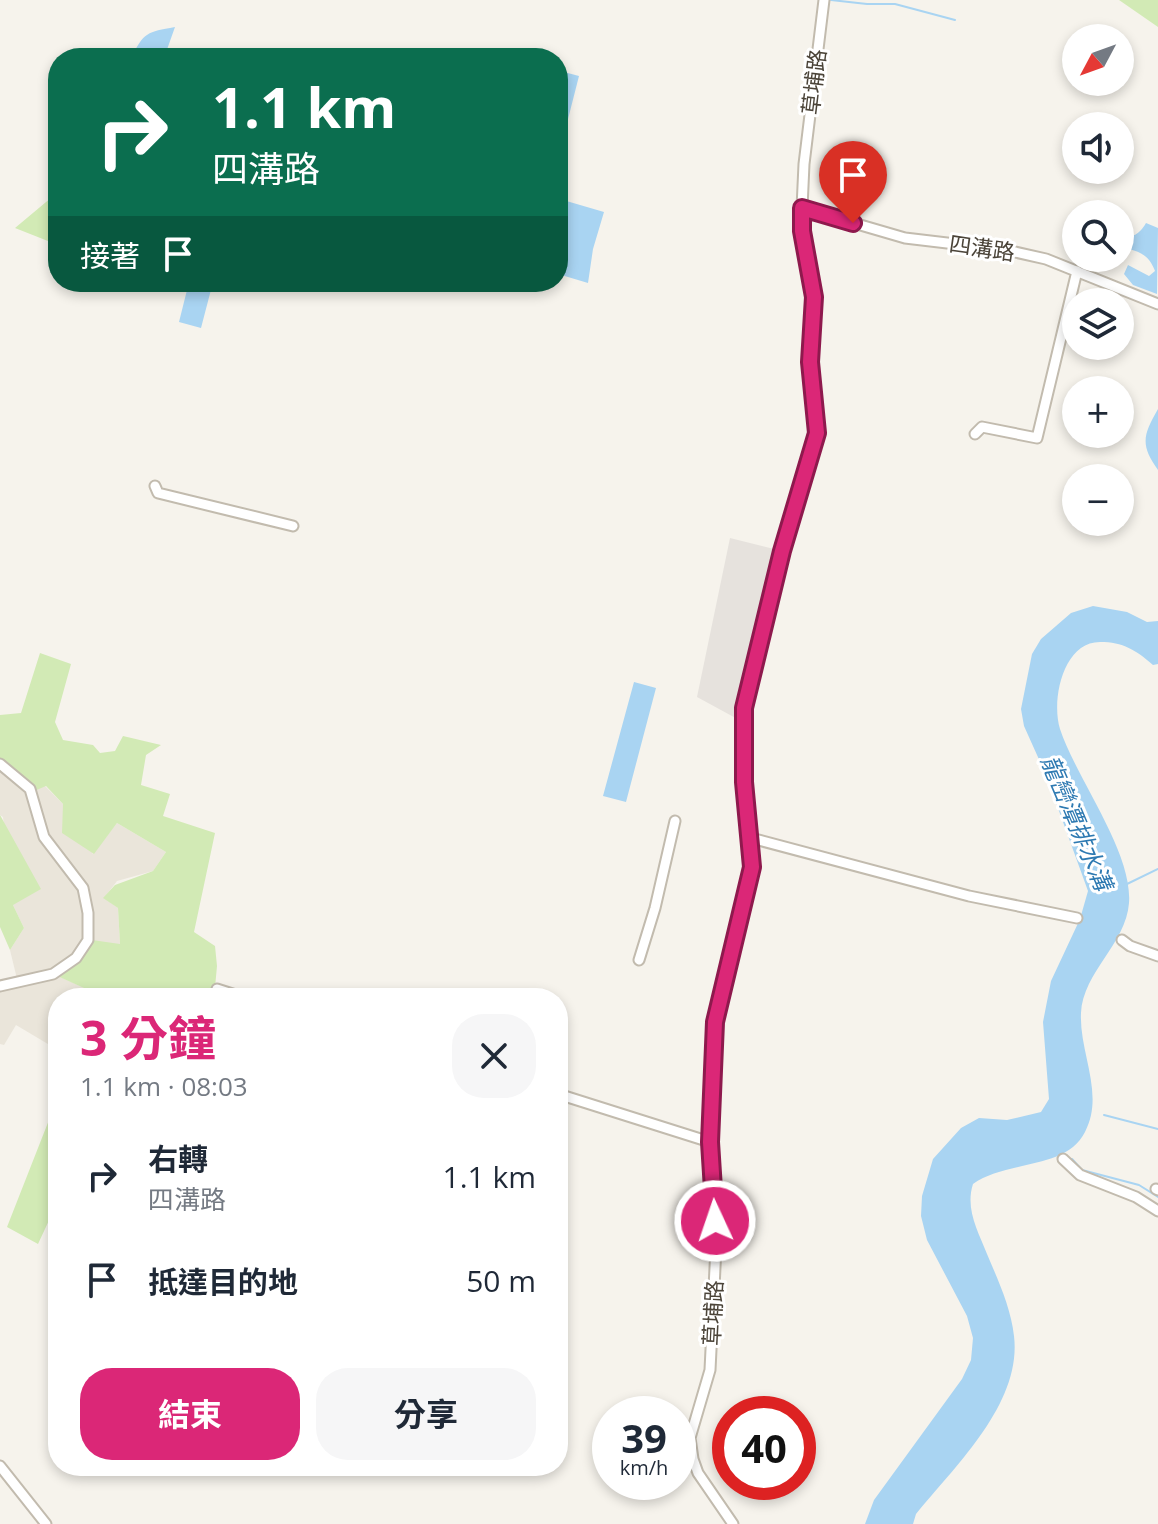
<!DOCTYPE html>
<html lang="zh-TW">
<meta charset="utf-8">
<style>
:root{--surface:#fff;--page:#f6f6f7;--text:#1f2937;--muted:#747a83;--accent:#db2777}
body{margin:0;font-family:"Open Sans","Noto Sans TC",sans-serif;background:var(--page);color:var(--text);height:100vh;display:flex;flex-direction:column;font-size:30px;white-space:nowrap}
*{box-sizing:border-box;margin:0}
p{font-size:26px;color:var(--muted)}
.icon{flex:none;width:44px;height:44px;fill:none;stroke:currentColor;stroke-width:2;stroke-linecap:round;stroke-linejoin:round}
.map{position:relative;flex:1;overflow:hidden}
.drawer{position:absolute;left:48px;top:988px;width:520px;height:488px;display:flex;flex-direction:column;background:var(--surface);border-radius:32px;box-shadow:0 4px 12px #0003}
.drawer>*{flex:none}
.banner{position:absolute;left:48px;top:48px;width:520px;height:244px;border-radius:32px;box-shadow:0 4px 12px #0003;background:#0b6e4f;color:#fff;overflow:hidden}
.needle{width:52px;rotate:229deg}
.fabs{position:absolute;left:1062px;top:24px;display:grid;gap:16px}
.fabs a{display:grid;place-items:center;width:72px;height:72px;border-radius:50%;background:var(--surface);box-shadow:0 4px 12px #0003;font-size:40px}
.speed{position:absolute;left:592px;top:1396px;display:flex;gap:16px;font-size:40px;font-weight:700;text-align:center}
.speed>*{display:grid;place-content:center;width:104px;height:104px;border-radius:50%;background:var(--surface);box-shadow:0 4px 12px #0003;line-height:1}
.speed small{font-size:20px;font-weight:400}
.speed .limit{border:12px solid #d22;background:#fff;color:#111}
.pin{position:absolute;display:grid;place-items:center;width:68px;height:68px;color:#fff;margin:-82px -34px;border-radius:50% 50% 50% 0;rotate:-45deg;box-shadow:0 0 8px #0007}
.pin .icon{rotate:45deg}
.me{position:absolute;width:88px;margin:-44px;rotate:357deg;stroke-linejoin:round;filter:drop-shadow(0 0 6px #0008)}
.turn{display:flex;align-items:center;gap:28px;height:168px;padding:0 32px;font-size:36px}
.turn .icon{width:104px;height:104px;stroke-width:2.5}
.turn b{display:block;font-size:56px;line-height:68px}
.then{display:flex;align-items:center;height:76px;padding:0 32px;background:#0003;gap:16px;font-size:30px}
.round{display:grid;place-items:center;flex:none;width:84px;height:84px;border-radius:32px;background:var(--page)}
.head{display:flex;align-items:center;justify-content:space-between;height:136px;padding:0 32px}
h1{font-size:48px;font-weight:700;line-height:60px;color:var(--accent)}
.action{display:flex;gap:16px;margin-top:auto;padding:16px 32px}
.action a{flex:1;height:92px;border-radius:32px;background:var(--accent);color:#fff;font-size:32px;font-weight:700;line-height:92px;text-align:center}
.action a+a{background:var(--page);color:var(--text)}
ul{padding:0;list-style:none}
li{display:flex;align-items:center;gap:24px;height:104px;padding:0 32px}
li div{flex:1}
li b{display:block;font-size:30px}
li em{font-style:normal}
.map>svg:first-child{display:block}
.residential{fill:#eae5da}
.industrial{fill:#e6e2dd}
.green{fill:#d2eab5}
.water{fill:#a9d4f2}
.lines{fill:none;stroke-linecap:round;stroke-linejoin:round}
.stream{stroke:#a9d4f2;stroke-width:2}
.minor-casing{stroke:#c2bbae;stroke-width:13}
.minor{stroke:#fff;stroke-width:9}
.route-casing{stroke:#8e194d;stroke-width:20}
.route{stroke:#db2777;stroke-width:14}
.labels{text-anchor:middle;stroke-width:6;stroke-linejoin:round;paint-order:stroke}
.street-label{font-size:22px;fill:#4b4439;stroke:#fff}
.water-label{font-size:24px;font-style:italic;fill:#2e7ab2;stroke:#fff}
</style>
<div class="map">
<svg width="1158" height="1524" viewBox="0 0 1158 1524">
<rect width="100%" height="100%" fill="#f6f3ec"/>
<path class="residential" d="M0,768L45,786L63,804L93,854L117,823L166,852L153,871L117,881L104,898L118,908L120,944L81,952L54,974L106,998H58V1050L16,1025L4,1045L0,1044V987L18,983L10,950L24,928L13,905L3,817L0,815Z"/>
<path class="industrial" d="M730,538L782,551L743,722L697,697Z"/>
<path class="green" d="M1119,0H1158V27Z
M58,192V245L15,228Z
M40,653L71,664L55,722L63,740L93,745L100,753L115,751L123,736L161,745L146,755L141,785L170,794L163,816L215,833L194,932L215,946L217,966L214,998H106L53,974L73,960L85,939L120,944L118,908L103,898L115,885L153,871L166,852L117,823L94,854L62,833L63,804L46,786L27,794L0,768V715L21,713Z
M0,815L41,889L13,905L24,928L10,950L0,927Z
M58,1097V1201L38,1244L7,1227Z"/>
<path class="water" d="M175,27L164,58H131C144,32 147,32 175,27Z
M564,72L579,76L567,123L558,121V95Z
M563,200L604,212L593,249L588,283L558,274V212Z
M1146,223L1158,228L1157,294L1133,285L1124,274L1128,265L1149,276L1155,271C1150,258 1143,252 1128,249L1120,257V238C1133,237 1139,235 1146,223Z
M189,282H213L201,328L179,322Z
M1158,409V470C1140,445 1143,435 1158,409Z
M1093,606L1127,612L1147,622L1158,621V664L1153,665C1136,650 1123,642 1100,642C1063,642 1051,700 1060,729C1076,778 1133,852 1129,903C1126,944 1083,972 1081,1013C1079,1053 1105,1094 1085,1132C1066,1170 1006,1160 973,1184C965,1209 978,1231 987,1254C998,1280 1011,1308 1014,1336C1022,1403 956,1465 916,1514L913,1524H865L874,1500L962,1379L971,1360L973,1338L967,1316L927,1240L921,1216L922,1196L933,1159L961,1128L979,1118L1007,1120L1041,1112L1049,1099L1043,1022L1051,981L1080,919L1088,891L1046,775L1024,726L1021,709L1032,654L1041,639L1071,613Z
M634,682L656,688L626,802L603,796Z"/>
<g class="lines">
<path class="stream" d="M831,0L867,4H895L955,20
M1127,884L1158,869
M1104,1115L1158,1129
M1072,1159L1082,1170L1139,1185L1158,1197"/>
<g class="minor-casing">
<path id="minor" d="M802,208L905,238L1006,250L1046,259L1158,304
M975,434L982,427L1037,438L1077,271
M155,486L158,493L293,526
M0,764L30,789L44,837L83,888L88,913V940L76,958L53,974L0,986
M751,838L969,896L1077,918
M1122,940L1130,946L1158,956
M639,960L655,908L675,821
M217,989L245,998
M558,1094L710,1142
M1063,1159L1080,1175L1136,1197L1158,1211
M1156,1189L1158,1190
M0,1466L46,1524
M733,1524L698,1473L693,1459L690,1438L710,1370L716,1247L710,1142L715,1022L752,867L743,722L782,551L817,433L810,362L814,297L802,231V208L804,164L824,0"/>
</g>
<use href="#minor" class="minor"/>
</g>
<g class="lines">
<g class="route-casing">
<path id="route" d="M715,1221L710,1142L715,1022L752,867L744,782V708L782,551L817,433L810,362L814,297L802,231V208L853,223"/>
</g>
<use href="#route" class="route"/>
</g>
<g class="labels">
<g class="street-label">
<text transform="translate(814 82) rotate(-83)" y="8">草埔路</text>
<text transform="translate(982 248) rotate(8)" y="8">四溝路</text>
<text transform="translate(713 1313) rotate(-87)" y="8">草埔路</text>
</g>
<g class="water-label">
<text transform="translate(1076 823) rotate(67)" y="8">龍巒潭排水溝</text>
</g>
</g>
</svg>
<div class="fabs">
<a><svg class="needle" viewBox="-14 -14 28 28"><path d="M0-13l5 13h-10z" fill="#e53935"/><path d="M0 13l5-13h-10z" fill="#747a83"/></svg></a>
<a><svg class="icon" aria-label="sound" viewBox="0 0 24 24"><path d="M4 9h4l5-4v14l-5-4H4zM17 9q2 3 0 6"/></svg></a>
<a><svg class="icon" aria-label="search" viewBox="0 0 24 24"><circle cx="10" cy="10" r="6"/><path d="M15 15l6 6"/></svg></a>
<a><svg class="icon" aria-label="layers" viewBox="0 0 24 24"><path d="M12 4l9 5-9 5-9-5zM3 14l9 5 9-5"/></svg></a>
<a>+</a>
<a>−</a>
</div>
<div class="speed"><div>39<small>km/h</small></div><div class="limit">40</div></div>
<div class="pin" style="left:853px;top:223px;background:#d93025"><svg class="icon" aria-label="arrive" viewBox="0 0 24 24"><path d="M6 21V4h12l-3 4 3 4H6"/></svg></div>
<svg class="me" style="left:715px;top:1221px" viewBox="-20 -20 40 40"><circle r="17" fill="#db2777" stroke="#fff" stroke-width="3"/><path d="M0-11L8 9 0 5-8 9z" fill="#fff"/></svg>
<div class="banner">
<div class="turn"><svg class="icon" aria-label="right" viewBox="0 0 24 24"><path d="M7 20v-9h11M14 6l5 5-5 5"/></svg><div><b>1.1 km</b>四溝路</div></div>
<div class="then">接著<svg class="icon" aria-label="arrive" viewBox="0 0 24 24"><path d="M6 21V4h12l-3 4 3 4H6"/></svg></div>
</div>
<section class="drawer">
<div class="head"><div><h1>3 分鐘</h1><p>1.1 km · 08:03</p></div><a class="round"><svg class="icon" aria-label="close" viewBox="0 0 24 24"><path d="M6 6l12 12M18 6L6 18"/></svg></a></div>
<ul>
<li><svg class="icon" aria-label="right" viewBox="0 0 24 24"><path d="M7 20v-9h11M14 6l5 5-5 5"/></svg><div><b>右轉</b><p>四溝路</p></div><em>1.1 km</em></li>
<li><svg class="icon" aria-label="arrive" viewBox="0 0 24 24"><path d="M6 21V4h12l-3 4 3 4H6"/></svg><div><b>抵達目的地</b></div><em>50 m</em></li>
</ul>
<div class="action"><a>結束</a><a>分享</a></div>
</section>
</div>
